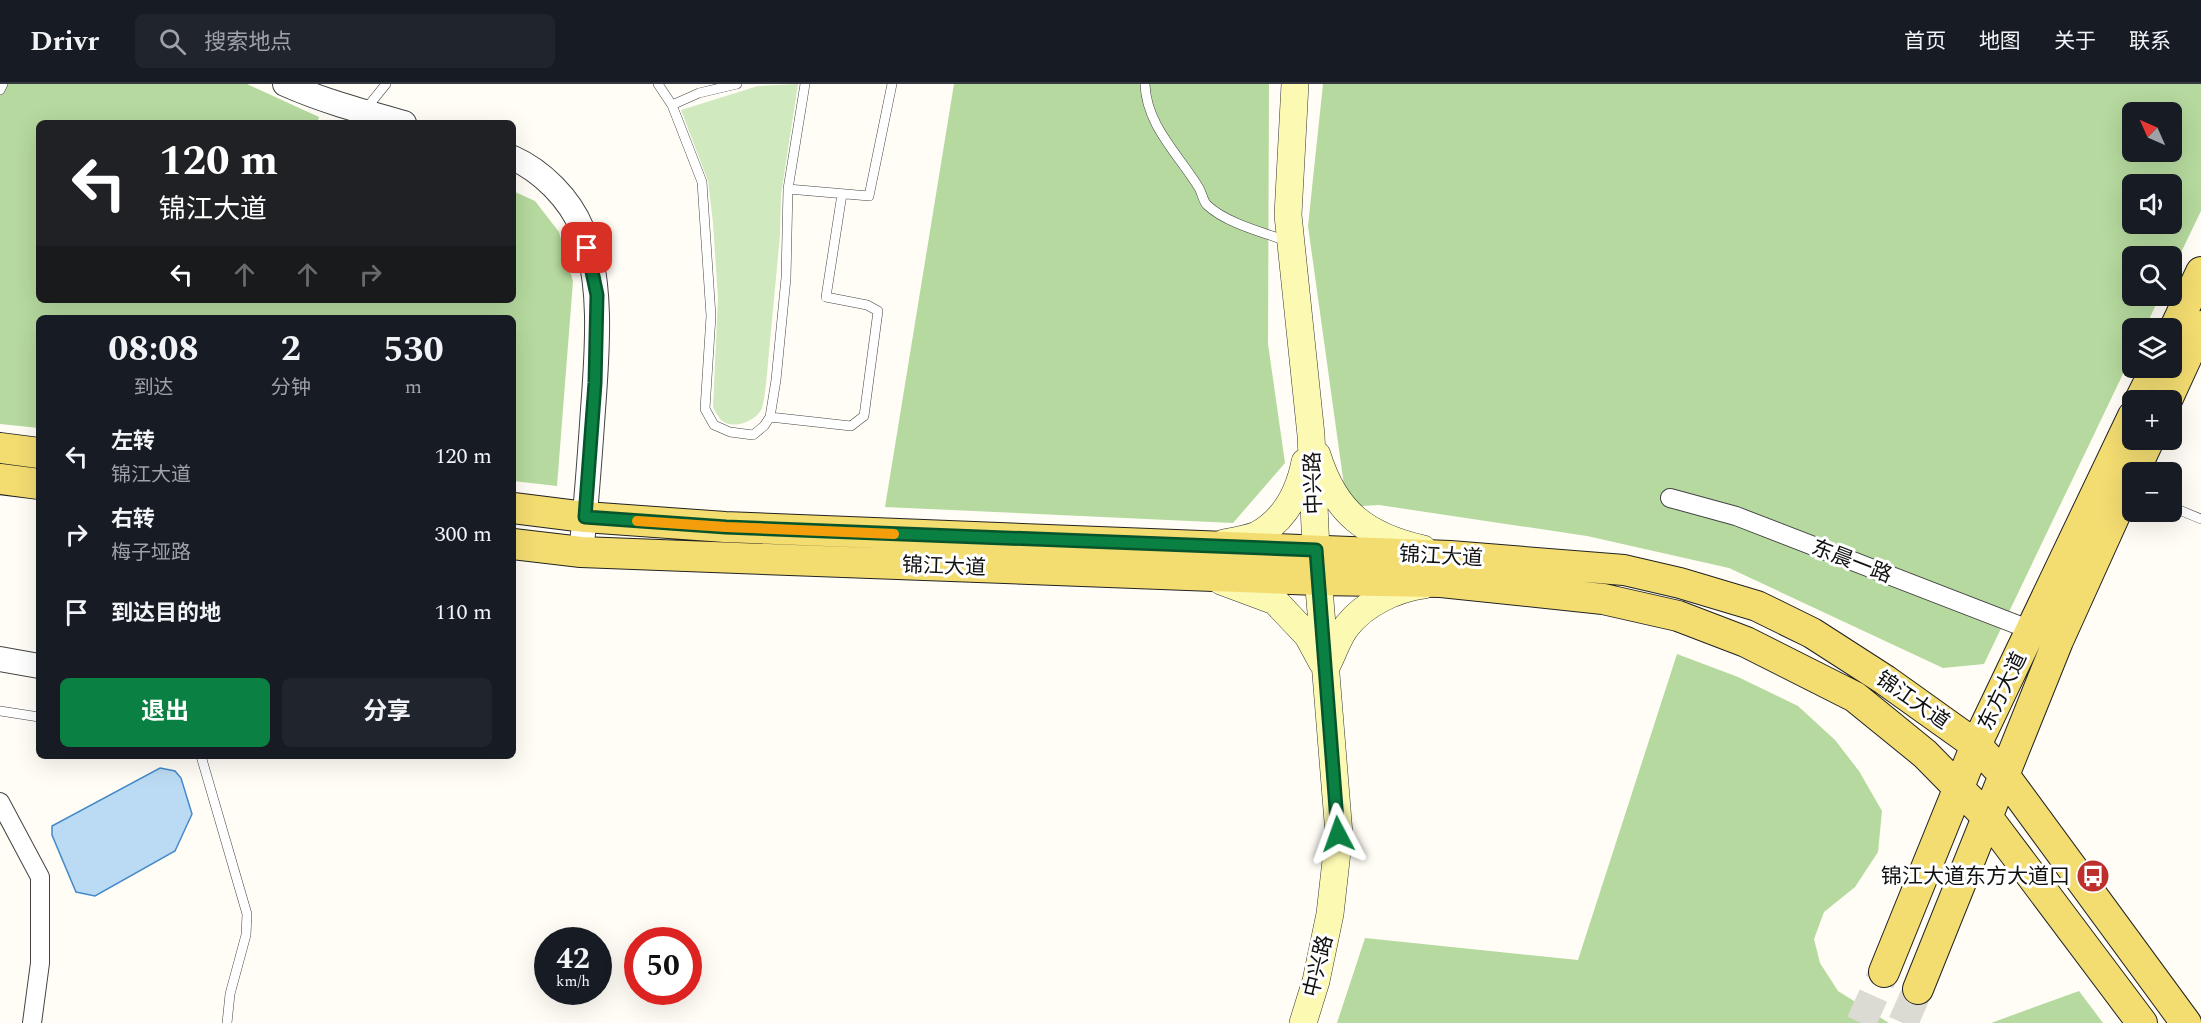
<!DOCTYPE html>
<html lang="zh">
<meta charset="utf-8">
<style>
:root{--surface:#171b24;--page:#20242c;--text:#f1f3f6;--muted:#9ea1a6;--line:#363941;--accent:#0b8043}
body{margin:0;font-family:Spectral,"Noto Sans SC",serif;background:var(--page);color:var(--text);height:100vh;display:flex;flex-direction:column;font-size:22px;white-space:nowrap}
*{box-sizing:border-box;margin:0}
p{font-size:20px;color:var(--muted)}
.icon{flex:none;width:33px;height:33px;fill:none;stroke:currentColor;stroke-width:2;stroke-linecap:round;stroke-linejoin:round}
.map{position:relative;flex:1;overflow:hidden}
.details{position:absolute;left:36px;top:231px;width:480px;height:444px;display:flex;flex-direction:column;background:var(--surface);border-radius:9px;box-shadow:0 6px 24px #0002}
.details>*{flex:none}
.top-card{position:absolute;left:36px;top:36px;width:480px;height:183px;border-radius:9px;box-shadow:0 6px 24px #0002;background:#202124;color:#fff;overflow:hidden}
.needle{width:39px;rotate:315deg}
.buttons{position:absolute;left:2122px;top:18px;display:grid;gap:12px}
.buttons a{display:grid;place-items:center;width:60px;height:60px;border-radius:9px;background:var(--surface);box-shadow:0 6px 24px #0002;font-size:30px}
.speed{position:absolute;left:534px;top:843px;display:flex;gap:12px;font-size:30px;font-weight:700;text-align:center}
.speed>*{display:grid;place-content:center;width:78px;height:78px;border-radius:50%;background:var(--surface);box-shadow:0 6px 24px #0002;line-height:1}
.speed small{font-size:15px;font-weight:400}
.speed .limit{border:9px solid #d22;background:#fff;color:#111}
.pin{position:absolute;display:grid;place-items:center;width:51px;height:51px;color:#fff;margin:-26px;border-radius:12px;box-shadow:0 3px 9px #0006}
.me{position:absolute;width:66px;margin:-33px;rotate:356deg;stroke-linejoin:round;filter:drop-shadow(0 0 4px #0008)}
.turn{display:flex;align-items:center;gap:21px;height:126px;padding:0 24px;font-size:27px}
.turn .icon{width:78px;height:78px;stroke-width:2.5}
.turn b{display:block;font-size:42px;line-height:51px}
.lanes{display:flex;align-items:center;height:57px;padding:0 24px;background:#0003;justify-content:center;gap:30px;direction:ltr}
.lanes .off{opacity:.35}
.eta{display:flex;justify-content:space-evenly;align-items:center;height:102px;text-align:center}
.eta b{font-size:36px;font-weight:700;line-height:42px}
.action{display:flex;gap:12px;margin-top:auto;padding:12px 24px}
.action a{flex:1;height:69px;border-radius:9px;background:var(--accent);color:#fff;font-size:24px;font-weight:700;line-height:69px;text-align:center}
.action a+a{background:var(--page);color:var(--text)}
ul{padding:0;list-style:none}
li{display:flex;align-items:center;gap:18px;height:78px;padding:0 24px}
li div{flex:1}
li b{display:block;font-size:22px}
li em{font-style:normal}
header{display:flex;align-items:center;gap:36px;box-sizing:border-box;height:84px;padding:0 30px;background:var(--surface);border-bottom:2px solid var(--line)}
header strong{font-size:28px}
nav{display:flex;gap:33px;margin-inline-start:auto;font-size:21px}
.search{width:420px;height:54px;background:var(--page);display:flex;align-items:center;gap:15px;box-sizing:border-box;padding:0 21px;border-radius:9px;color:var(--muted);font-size:22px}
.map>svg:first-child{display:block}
.green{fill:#d1e9bf}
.forest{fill:#b5d99e;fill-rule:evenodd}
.water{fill:#bbdbf4;stroke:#458ac9;stroke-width:1.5}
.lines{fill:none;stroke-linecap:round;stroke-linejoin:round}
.primary-tunnel{stroke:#dbdad3;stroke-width:30;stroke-dasharray:30 15;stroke-linecap:butt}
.service-casing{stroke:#444;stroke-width:10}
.minor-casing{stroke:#444;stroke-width:20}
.tertiary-casing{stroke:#444;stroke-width:26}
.secondary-casing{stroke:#333;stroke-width:28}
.primary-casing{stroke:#222;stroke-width:32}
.service{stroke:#fff;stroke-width:9}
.minor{stroke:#fff;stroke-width:18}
.tertiary{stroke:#fff;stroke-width:24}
.secondary{stroke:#fcf9b3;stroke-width:27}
.primary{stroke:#f3dd71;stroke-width:30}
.route-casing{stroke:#07532c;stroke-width:15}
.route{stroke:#0b8043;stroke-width:10}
.slow{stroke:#f59e0b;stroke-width:10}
.labels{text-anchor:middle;stroke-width:6;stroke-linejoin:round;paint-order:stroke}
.street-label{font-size:21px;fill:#111;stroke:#fff}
.poi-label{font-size:21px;fill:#111;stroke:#fff;text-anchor:end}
</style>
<header>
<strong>Drivr</strong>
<div class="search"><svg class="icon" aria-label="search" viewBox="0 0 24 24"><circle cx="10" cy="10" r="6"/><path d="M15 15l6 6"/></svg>搜索地点</div>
<nav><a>首页</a><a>地图</a><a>关于</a><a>联系</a></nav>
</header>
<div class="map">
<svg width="2201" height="939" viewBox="0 0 2201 939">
<rect width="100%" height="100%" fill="#fffdf5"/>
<path class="green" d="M798,0L781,111L780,151L766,300C765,308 764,317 762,324C756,338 733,346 721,336C718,333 715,327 713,323L718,214L713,139L708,97L681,26L758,2Z"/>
<path class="forest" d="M0,0H247L319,33L317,39H39V216H513V107L535,117L559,148L573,197L557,402L513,397V234H39V344L0,340Z
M954,0H1269L1268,260L1285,379L1233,439L885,423Z
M1323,0H2201V127L2172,187V172H2133V212H2160L2145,244H2133V269L1984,580L1943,584L1729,484L1587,452L1379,421L1347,423L1308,142ZM2133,28H2172V68H2133ZM2133,100H2172V140H2133Z
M1677,570L1738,593L1798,622L1835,656L1859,687L1882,727L1878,768L1855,803L1824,828L1814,855L1820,879L1838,907L1889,939H1337L1365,854L1578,876Z
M2079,907L2103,939H1991Z"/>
<path class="water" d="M160,684L175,687L181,694L192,730L175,767L95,812L76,808L52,751V742Z"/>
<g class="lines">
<path class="primary-tunnel" d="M1861,939L1884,888
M1903,939L1918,905"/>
<g class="service-casing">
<path id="service" d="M658,0L672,21L702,98L711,232L705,325L714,341L730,348L753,351L764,342L770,333L776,296L786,194L788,105L805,0
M1145,0C1146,41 1179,71 1199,104C1202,109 1203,117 1207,121C1226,139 1262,148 1287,157
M0,6L3,0
M672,21L699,9L737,0
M365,26L386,0
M788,105L869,112L892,0
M770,333L851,342L864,332L878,227L867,221L826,213L842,110
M2172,423L2201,435
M0,627L39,633
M201,672L247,830L246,851L230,910L227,939"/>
</g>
<g class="minor-casing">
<path id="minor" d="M1670,414L1736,432L2031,546
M0,718L40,793V879L32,939"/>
</g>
<g class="tertiary-casing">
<path id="tertiary" d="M285,0C323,17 364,28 404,39
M513,74C542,87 570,115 582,145C605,201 596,280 592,340C589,383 586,426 581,468
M0,575L39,582"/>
</g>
<g class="secondary-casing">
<path id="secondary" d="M1295,0L1288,131L1311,351L1316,467L1339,750L1330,830L1316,897L1303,939
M1317,371C1335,429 1366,452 1423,465
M1224,459C1235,457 1247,455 1257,451C1285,436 1299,408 1305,378
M1221,497L1275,517L1308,552L1322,578
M1326,583C1333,570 1338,553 1347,542C1365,519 1396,505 1424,501"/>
</g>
<g class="primary-casing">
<path id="primary" d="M2172,250L2201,188
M2140,316L2156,284
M2167,316L2201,242
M0,364L39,369
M2134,388L2149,356
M0,395L39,400
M513,424L585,433L725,443L1450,472L1624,486L1680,499L1757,522L1812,549L1885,596L1976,661L2004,691L2186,939
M513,460L581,468L1318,496L1441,498L1603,515L1678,532L1746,558L1855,613L1925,670L1988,734L2142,939
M1884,888L1976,661L2133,332
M1918,905L2058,557L2133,391"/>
</g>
<use href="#service" class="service"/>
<use href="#minor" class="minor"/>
<use href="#tertiary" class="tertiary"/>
<use href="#secondary" class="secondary"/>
<use href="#primary" class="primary"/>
</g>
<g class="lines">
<g class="route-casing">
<path id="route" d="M587,164L597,211L595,299L585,433L726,443L1316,466L1338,750"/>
</g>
<use href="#route" class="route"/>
<path class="slow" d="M637,437L726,443L894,450"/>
</g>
<defs>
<g id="bus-disc" transform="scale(1.725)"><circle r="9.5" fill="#bd302c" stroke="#fff"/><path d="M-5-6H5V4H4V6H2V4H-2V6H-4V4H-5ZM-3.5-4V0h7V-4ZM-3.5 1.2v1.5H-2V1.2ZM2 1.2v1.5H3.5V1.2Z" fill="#fff"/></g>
</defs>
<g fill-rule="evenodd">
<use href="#bus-disc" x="2093" y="792"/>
</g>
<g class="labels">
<g class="street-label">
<text transform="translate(1313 399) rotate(-92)" y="7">中兴路</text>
<text transform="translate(1441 472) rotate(3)" y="7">锦江大道</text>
<text transform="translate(1852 477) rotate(21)" y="7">东晨一路</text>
<text transform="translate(944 482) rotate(2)" y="7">锦江大道</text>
<text transform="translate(2002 607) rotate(-64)" y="7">东方大道</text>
<text transform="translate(1913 616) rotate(35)" y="7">锦江大道</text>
<text transform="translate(1318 882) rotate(-76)" y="7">中兴路</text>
</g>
<g class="poi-label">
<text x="2070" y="799">锦江大道东方大道口</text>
</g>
</g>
</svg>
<div class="buttons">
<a><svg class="needle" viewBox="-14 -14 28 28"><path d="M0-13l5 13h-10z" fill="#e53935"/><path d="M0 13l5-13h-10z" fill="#9ea1a6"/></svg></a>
<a><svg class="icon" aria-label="sound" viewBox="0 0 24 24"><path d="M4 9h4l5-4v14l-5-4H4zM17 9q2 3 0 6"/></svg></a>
<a><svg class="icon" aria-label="search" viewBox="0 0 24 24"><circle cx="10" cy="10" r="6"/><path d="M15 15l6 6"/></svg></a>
<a><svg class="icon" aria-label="layers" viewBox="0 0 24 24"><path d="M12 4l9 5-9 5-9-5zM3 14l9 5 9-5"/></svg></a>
<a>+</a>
<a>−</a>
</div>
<div class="speed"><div>42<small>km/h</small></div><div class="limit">50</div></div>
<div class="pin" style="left:587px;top:164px;background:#d93025"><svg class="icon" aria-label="arrive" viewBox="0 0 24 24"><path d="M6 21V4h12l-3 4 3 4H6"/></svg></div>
<svg class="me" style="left:1338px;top:750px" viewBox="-20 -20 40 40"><path d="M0-17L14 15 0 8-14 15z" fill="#0b8043" stroke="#fff" stroke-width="4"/></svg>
<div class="top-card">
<div class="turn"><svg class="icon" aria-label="left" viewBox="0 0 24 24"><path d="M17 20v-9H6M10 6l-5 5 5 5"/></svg><div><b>120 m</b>锦江大道</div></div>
<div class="lanes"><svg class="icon" aria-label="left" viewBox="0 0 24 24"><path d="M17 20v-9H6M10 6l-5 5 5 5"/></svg><svg class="icon off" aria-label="ahead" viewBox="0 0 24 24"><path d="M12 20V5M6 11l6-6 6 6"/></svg><svg class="icon off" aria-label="ahead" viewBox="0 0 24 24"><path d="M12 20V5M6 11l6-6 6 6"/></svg><svg class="icon off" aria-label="right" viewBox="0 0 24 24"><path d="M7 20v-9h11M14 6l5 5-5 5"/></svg></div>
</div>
<section class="details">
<div class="eta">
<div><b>08:08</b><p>到达</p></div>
<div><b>2</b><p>分钟</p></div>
<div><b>530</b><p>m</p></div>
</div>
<ul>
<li><svg class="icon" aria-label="left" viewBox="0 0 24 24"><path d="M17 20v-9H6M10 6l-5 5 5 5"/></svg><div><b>左转</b><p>锦江大道</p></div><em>120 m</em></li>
<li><svg class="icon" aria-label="right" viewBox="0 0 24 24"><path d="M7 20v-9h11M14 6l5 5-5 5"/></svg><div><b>右转</b><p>梅子垭路</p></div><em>300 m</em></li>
<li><svg class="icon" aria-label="arrive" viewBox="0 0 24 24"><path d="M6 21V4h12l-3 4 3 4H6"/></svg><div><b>到达目的地</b></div><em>110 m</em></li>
</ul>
<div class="action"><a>退出</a><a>分享</a></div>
</section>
</div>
